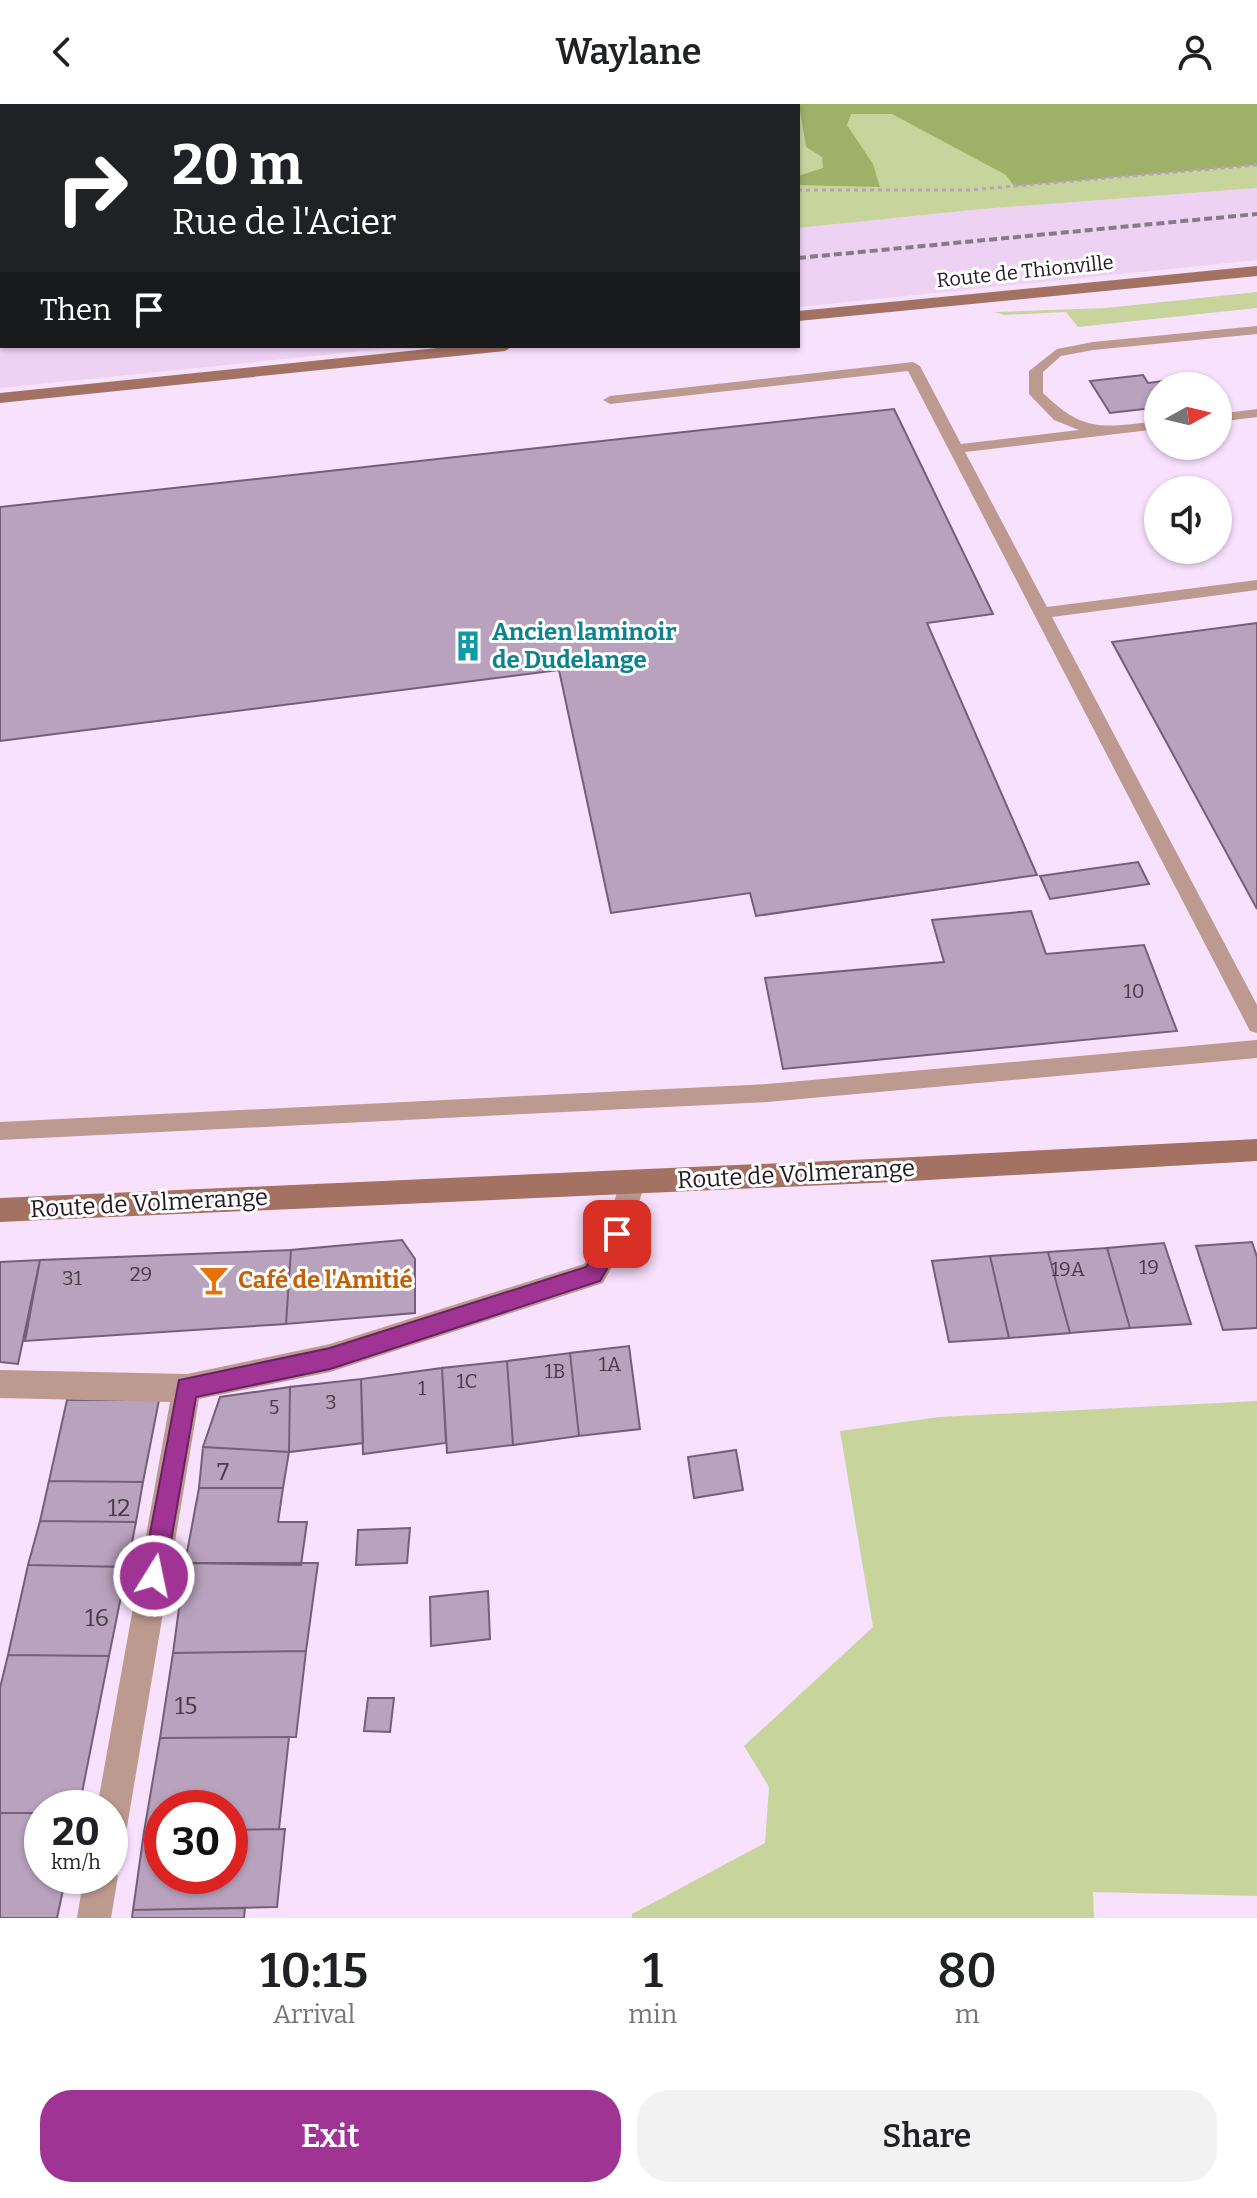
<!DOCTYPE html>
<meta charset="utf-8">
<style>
:root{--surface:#fff;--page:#f2f2f2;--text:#202124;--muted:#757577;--accent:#a03495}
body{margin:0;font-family:Bitter,serif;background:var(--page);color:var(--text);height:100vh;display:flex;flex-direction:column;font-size:30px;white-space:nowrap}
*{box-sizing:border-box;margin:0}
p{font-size:26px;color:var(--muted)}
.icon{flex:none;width:44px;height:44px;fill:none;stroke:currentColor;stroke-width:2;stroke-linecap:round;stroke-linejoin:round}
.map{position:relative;height:1814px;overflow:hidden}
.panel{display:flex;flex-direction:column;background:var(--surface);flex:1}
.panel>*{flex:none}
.top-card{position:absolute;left:0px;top:0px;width:800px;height:244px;box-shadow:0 2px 6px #0004;background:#202124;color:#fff;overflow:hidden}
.needle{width:52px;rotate:82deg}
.controls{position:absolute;left:1144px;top:268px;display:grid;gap:16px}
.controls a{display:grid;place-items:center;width:88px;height:88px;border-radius:50%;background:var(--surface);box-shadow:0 2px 6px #0004;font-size:40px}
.speed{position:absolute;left:24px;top:1686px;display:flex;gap:16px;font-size:40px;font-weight:700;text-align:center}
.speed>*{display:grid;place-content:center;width:104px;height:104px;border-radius:50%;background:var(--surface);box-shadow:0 2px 6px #0004;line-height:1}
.speed small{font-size:20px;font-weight:400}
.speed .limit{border:12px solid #d22;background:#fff;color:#111}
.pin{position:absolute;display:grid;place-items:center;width:68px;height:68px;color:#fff;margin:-34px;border-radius:16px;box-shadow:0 4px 12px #0006}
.me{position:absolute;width:88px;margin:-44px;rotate:10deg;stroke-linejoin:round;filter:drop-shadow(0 0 6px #0008)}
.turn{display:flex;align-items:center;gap:28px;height:168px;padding:0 40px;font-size:36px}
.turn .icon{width:104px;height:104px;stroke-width:2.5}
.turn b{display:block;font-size:56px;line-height:68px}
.then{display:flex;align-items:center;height:76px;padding:0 40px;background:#0003;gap:16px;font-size:30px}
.eta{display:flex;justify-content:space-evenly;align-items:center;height:136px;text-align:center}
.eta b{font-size:48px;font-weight:600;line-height:56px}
.action{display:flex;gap:16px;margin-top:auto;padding:16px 40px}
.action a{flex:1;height:92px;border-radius:32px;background:var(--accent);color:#fff;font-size:32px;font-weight:600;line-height:92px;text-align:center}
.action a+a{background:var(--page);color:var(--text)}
header{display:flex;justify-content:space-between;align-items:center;height:104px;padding:0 40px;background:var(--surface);font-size:36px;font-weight:600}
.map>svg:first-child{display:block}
.built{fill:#eed2f4}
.green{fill:#c7d59d}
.forest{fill:#9fb069}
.building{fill:#b8a2bd;stroke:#735f77;stroke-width:2}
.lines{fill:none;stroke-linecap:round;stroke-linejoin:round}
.path{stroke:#b5a3ba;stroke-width:3;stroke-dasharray:4 4;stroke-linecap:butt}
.lane{fill:#bc9a8f;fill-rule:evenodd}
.street{fill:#bc9a8f;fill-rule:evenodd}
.secondary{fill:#a37263;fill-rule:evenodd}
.rail{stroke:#87788b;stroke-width:4;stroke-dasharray:8 4;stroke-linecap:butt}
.route{fill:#a03495;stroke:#682261;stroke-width:2}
.labels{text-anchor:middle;stroke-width:6;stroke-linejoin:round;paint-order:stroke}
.far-street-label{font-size:20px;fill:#211923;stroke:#fff}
.number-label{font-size:20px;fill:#473b4a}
.culture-label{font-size:24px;font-weight:bold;fill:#0d838f;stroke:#fff;text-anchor:start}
.street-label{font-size:24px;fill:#211923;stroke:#fff}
.food-label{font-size:24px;font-weight:bold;fill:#c56008;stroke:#fff;text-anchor:start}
.near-number-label{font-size:24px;fill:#473b4a}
</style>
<header><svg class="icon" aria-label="back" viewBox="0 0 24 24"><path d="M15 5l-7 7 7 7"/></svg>Waylane<svg class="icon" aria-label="person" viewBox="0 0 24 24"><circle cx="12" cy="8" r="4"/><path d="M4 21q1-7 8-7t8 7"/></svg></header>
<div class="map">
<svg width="1257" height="1814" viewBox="0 0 1257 1814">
<rect width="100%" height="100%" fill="#f8e1fd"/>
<path class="built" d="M1257,84V156L798,203V124L982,105Z
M0,150L2,242H412L0,284Z"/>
<path class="green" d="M0,0H1257V84L982,105L798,124V2H2L0,150Z
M1257,188V204L1078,223L1066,208L1004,211L994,208L1106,204Z
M1257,1297V1792L1093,1788L1094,1814H632V1810L765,1739L769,1683L744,1642L873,1523L840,1327L939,1313Z"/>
<path class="forest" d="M0,0H711V2H2L0,150Z
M799,0H1257V61L1014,82L1006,71L892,10H851L847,21L873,60L880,83L798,81V72L823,64L822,53L806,43Z"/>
<path class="building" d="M1143,271L1148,279L1178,275L1183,282H1158V299L1151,300L1153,304L1110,309L1090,277Z
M894,305L993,510L927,519L1037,771L756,812L750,789L611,809L559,566L0,637V403Z
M1257,519V805L1112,538Z
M1138,758L1149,780L1050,795L1040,772Z
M1031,807L1046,850L1144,841L1177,927L783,965L765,874L944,858L932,816Z
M402,1136L415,1155V1209L286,1220L291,1146Z
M1252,1138L1257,1153V1224L1223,1226L1196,1142Z
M1164,1139L1191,1220L1130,1224L1107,1144Z
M1107,1144L1130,1224L1070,1229L1048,1148Z
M291,1146L286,1220L25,1237L40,1156Z
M1048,1148L1070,1229L1009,1234L990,1152Z
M990,1152L1009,1234L949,1238L932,1157Z
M40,1156L18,1260L0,1258V1158Z
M629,1242L640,1325L579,1332L570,1249Z
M570,1249L579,1332L513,1341L507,1257Z
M507,1257L513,1341L447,1349L442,1264Z
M442,1264L446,1339L363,1350L361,1275Z
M361,1275L363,1339L289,1348L290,1283Z
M290,1283L289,1348L203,1343L220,1293Z
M67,1296H159L143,1378L49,1377Z
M203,1343L289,1348L283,1384H199Z
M736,1346L743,1386L694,1394L688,1353Z
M49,1377L143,1378L136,1418L40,1417Z
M199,1384H283L278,1418H307L301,1461L185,1459Z
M40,1417L136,1418L127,1463L28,1461Z
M410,1424L407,1459L356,1461L358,1426Z
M185,1459H318L306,1547L173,1549Z
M28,1461L127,1463L109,1552L8,1551Z
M488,1487L490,1535L431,1542L430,1493Z
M306,1547L296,1633L160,1634L173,1549Z
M8,1551L109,1552L79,1704H42V1709H0V1584Z
M368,1594H394L390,1628L364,1627Z
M289,1633L279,1725L230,1726V1704H162V1728H144L160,1634Z
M0,1709H42V1772H66L57,1814H0Z
M285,1725L277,1803L133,1806L144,1728H162V1772H230V1726Z
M245,1804L244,1814H132L133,1806Z"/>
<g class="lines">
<path class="path" d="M798,86H970L1257,61"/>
<path class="lane" d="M1257,222V230L1093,246L1061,252L1043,268V289C1085,330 1104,323 1158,317V325L965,348L1047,503L1257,476V486L1052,513L1257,901V929L1250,927L908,267L610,300L603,296L610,292L913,258L920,262L961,340L1079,326L1054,316L1029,290V267L1057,245L1093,238Z
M1257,305V313L1218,318V310Z
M1257,936V954L767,998L0,1036V1018L767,980Z"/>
<path class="street" d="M632,1066L641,1070L645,1078L630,1130L603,1179L330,1268L199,1295L127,1723L122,1735L110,1740V1704H97L170,1298L0,1294V1266L187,1270L330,1240L584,1160L605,1126L623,1070Z
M110,1759L118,1772L111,1814H77L84,1772H110Z"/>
<path class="secondary" d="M1257,162V172L798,217V207Z
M457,242H513L505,247L0,299V289Z
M1257,1035V1057L894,1078L0,1118V1094L894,1054Z"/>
<path class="rail" d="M798,154L1257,110"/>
</g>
<path class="route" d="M617,1121L624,1123L627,1130L600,1177L330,1265L196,1293L165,1472L162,1480L154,1484L146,1480L142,1472L179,1276L330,1244L586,1163L610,1123Z"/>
<defs>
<g id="building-bare" transform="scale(2.4)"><path d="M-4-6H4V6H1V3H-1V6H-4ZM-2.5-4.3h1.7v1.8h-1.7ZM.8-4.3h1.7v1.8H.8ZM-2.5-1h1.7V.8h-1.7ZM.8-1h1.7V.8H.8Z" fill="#0f9aa8" stroke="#fff" stroke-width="2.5" paint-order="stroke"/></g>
<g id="bar-bare" transform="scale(2.4)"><path d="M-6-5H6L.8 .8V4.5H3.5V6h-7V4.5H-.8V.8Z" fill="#e8710a" stroke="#fff" stroke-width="2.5" paint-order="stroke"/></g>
</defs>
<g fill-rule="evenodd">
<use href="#building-bare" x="468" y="542"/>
<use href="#bar-bare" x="214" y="1176"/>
</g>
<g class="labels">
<g class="far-street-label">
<text transform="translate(1025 167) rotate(-6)" y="7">Route de Thionville</text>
</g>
<g class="number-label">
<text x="1134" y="894">10</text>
<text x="1149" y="1170">19</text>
<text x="1068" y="1172">19A</text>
<text x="141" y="1177">29</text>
<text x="72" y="1181">31</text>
<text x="610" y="1267">1A</text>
<text x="555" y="1274">1B</text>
<text x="467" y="1284">1C</text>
<text x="422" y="1291">1</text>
<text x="331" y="1305">3</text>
<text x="274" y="1310">5</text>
</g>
<g class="culture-label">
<text x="492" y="536">Ancien laminoir<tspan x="492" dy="28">de Dudelange</tspan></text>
</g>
<g class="street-label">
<text transform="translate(796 1070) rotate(-3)" y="8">Route de Volmerange</text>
<text transform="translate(149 1099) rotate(-3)" y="8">Route de Volmerange</text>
</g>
<g class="food-label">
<text x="238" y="1184">Café de l'Amitié</text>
</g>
<g class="near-number-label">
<text x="223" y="1376">7</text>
<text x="119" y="1412">12</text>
<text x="97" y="1522">16</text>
<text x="186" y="1610">15</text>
</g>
</g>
</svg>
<div class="controls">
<a><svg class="needle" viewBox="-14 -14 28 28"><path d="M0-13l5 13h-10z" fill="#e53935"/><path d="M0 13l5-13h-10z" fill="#757577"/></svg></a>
<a><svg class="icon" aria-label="sound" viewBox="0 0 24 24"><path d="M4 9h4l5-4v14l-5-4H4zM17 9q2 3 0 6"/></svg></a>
</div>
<div class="speed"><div>20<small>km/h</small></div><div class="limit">30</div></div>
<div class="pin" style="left:617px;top:1130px;background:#d93025"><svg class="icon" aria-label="arrive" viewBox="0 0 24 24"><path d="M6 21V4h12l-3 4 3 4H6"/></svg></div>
<svg class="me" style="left:154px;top:1472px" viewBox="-20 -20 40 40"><circle r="17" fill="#a03495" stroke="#fff" stroke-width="3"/><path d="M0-11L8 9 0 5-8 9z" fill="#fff"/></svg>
<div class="top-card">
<div class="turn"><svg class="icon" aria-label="right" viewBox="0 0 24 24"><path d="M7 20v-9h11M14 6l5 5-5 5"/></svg><div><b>20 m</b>Rue de l'Acier</div></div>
<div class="then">Then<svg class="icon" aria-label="arrive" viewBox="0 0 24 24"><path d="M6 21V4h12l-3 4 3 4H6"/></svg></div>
</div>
</div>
<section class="panel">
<div class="eta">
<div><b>10:15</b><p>Arrival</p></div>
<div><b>1</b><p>min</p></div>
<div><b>80</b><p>m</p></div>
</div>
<div class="action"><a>Exit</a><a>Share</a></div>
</section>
